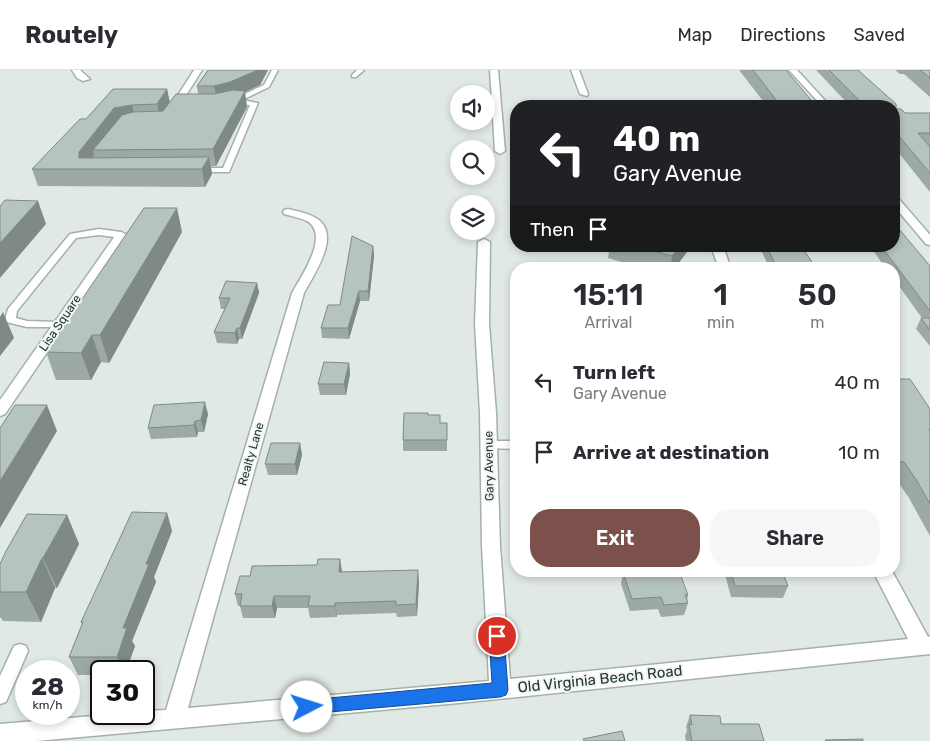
<!DOCTYPE html>
<style>
:root{--surface:#fff;--page:#f7f7f7;--text:#2b2b33;--muted:#7c7c81;--line:#e1e1e2;--accent:#7c504b}
body{margin:0;font-family:Rubik,sans-serif;background:var(--page);color:var(--text);height:100vh;display:flex;flex-direction:column;font-size:19px;white-space:nowrap}
*{box-sizing:border-box;margin:0}
p{font-size:16px;color:var(--muted)}
.icon{flex:none;width:28px;height:28px;fill:none;stroke:currentColor;stroke-width:2;stroke-linecap:round;stroke-linejoin:round}
.map{position:relative;flex:1;overflow:hidden}
.details{position:absolute;left:510px;top:192px;width:390px;height:315px;display:flex;flex-direction:column;background:var(--surface);border-radius:20px;box-shadow:0 2px 8px #0003}
.details>*{flex:none}
.banner{position:absolute;left:510px;top:30px;width:390px;height:152px;border-radius:20px;box-shadow:0 2px 8px #0003;background:#202124;color:#fff;overflow:hidden}
.buttons{position:absolute;left:450px;top:15px;display:grid;gap:10px}
.buttons a{display:grid;place-items:center;width:45px;height:45px;border-radius:50%;background:var(--surface);box-shadow:0 2px 8px #0003;font-size:25px}
.speed{position:absolute;left:15px;top:590px;display:flex;gap:10px;font-size:25px;font-weight:700;text-align:center}
.speed>*{display:grid;place-content:center;width:65px;height:65px;border-radius:50%;background:var(--surface);box-shadow:0 2px 8px #0003;line-height:1}
.speed small{font-size:12px;font-weight:400}
.speed .limit{border:2px solid #111;border-radius:8px;background:#fff;color:#111}
.pin{position:absolute;display:grid;place-items:center;width:42px;height:42px;color:#fff;margin:-21px;border:2px solid #fff;border-radius:50%;box-shadow:0 1px 5px #0007}
.me{position:absolute;width:55px;margin:-28px;rotate:85deg;stroke-linejoin:round;filter:drop-shadow(0 0 4px #0008)}
.turn{display:flex;align-items:center;gap:18px;height:105px;padding:0 20px;font-size:22px}
.turn .icon{width:65px;height:65px;stroke-width:2.5}
.turn b{display:block;font-size:35px;line-height:42px}
.then{display:flex;align-items:center;height:48px;padding:0 20px;background:#0003;gap:10px;font-size:19px}
.eta{display:flex;justify-content:space-evenly;align-items:center;height:85px;text-align:center}
.eta b{font-size:30px;font-weight:600;line-height:35px}
.primary-button{display:flex;gap:10px;margin-top:auto;padding:10px 20px}
.primary-button a{flex:1;height:58px;border-radius:20px;background:var(--accent);color:#fff;font-size:20px;font-weight:600;line-height:58px;text-align:center}
.primary-button a+a{background:var(--page);color:var(--text)}
ul{padding:0;list-style:none}
li{display:flex;align-items:center;gap:15px;height:70px;padding:0 20px}
li div{flex:1}
li b{display:block;font-size:19px}
li em{font-style:normal}
header{display:flex;align-items:center;gap:30px;box-sizing:border-box;height:70px;padding:0 25px;background:var(--surface);border-bottom:1px solid var(--line)}
header strong{font-size:24px}
nav{display:flex;gap:28px;margin-inline-start:auto;font-size:18px}
.map>svg:first-child{display:block}
.lines{fill:none;stroke-linecap:round;stroke-linejoin:round}
.lane-casing{stroke:#a4b0ab;stroke-width:3}
.street-casing{stroke:#a4b0ab;stroke-width:3}
.lane{fill:#fff;fill-rule:evenodd}
.street{fill:#fff;fill-rule:evenodd}
.wall{fill:#9da9a3}
.shaded-wall{fill:#7f8985}
.building{fill:#b6c4be;stroke:#7f8985}
.route{fill:#1a73e8;stroke:#114b97}
.labels{text-anchor:middle;stroke-width:4;stroke-linejoin:round;paint-order:stroke}
.street-label{font-size:12px;fill:#233831;stroke:#f1f6f3}
.near-street-label{font-size:15px;fill:#233831;stroke:#f1f6f3}
</style>
<header>
<strong>Routely</strong>
<nav><a>Map</a><a>Directions</a><a>Saved</a></nav>
</header>
<div class="map">
<svg width="930" height="671" viewBox="0 0 930 671">
<rect width="100%" height="100%" fill="#e1e9e5"/>
<g class="lines">
<g class="lane-casing">
<path id="lane" d="M272,0H278L269,17L242,30L258,33L229,102H191V98H223L250,35L231,34L227,32L264,15Z
M357,0H364L356,7H352V5Z
M99,159L121,162L126,165L121,168L99,165L76,168L17,241L16,248L27,251L58,252L62,253L64,255L62,257H27L6,252L5,250L8,239L70,164Z
M489,371H516V379L484,378L482,375L484,372Z
M20,574L26,576L28,581L6,632L0,634V606L14,576Z"/>
</g>
<g class="street-casing">
<path id="street" d="M72,0H80L90,9L83,11L77,8Z
M194,0H202L175,43H169L168,41Z
M490,0H498L505,81L500,84L495,81Z
M571,0H579L588,24L587,26L580,24Z
M789,0H797L830,36H822Z
M894,127L898,128L930,165V175L926,174L894,136Z
M288,139C296,141 307,143 314,147C344,162 314,204 304,223L188,638L489,611L482,476L480,343L475,254L478,172L484,169L490,172L489,254L496,343L500,476L510,609L908,569L873,501H892L928,567L930,566V584L459,633L36,671H0V654L117,644H144V641L166,640L292,223C300,208 331,165 307,151C301,148 291,146 284,144L283,142L284,140Z
M121,162L127,165L5,344L0,346V330L117,163Z
M711,176H723L731,199H719Z"/>
</g>
<use href="#lane" class="lane"/>
<use href="#street" class="street"/>
</g>
<path class="wall" d="M208,0H268L260,15L245,22L247,37L216,96H211L212,104L205,117L38,116L32,99L86,49L167,19L170,33L198,24L197,16Z
M739,0H786L811,30V33L814,36H767Z
M816,0H858L896,39L905,43H930V76H929L930,77V122L894,77V36H850Z
M895,0H930V27L904,4H900Z
M182,162L109,293L101,292L91,310H56L46,282Z
M373,176L374,186L369,231H360L349,269L322,268L321,258L340,235Z
M610,176H688L687,182L674,199H645L608,188Z
M759,176H801L816,198L815,199H770Z
M870,176H894L930,196V276L916,259L921,248H922L894,209V199H886Z
M257,213L259,223L242,269H239L237,274L217,273L214,262L225,239H221L219,228Z
M349,293L350,304L346,325H320L318,314Z
M894,308L930,339V466L909,428L896,409H894Z
M208,344L204,362H198L197,367L151,369L148,358Z
M428,345H440V353H447V381H403V370Z
M300,373L302,385L297,405H268L265,394Z
M167,443L172,461L154,507L156,512L132,571L135,576L126,601H101V605H78L69,587L82,555L81,552Z
M67,445L79,474L57,518H55L41,552L3,551L0,547V494Z
M342,501V502L419,512L417,546L397,547L396,543L337,545V547L310,548L308,538H277L275,548H243L240,536H238L235,524L250,506Z
M724,501H782L788,516L783,528L731,527Z
M623,502L688,525L687,531L688,533L684,545L661,547L658,539L630,541L621,514Z
M690,645L721,654L764,671H686L685,666L687,660L686,657Z"/>
<path class="shaded-wall" d="M258,0H268L260,15L245,22L247,37L216,96L213,79L217,31L214,16Z
M167,19L170,34L160,49L157,34Z
M132,35L136,50L93,80L94,85L84,99L79,88V82L114,38Z
M209,87L212,104L205,117L202,99Z
M38,131L46,154L0,208V173Z
M177,138L182,162L109,293L100,265Z
M373,176L374,186L369,231L368,221Z
M680,176H688L687,182L674,199H670L672,186Z
M257,213L259,223L242,269L240,258Z
M359,221L360,231L349,269L348,258Z
M3,242L14,268L0,286V247Z
M237,258L239,269L237,274L235,263Z
M92,265L101,292L91,310L81,283Z
M349,293L350,304L346,325L344,314Z
M205,332L208,344L204,362L201,350Z
M47,335L57,361L0,458V411Z
M195,351L198,362L197,367L194,355Z
M300,373L302,385L297,405L295,394Z
M167,443L172,461L154,507L156,512L132,571L135,576L126,601H124L117,587L123,558L146,494Z
M67,445L79,474L57,518L43,488Z
M42,488L55,518L41,552L26,522Z
M340,489L342,501L340,514L339,502Z
M418,500L419,512L417,546L416,534Z
M274,526L277,538L275,548L272,536Z
M335,533L337,545V547L335,536Z"/>
<path class="building" d="M208,0H258L230,12L214,16H197Z
M753,0H786L811,30H809L814,36H786L782,32L777,31Z
M829,0H858L896,34V39H901L905,43H930V63H918L930,77V103L894,60V36H865Z
M920,0H930V8Z
M113,19H167L157,34L132,35L114,38L79,82V88L209,87L202,99H32L80,49H86Z
M233,20L245,21L213,79L93,80L122,45L133,42L163,41L176,24H214Z
M5,130L38,131L0,173V136Z
M144,138H177L100,265H92L81,283L46,282Z
M894,153L930,196V241L881,176H894Z
M352,166L373,176L368,221H359L348,258H321L328,235H340Z
M635,176H680L672,186Z
M766,176H801L816,198H814L815,199H778Z
M226,211L257,213L240,258H237L235,263L214,262L230,228H219Z
M921,248H930V260Z
M324,292L349,293L344,314H318Z
M894,308V309H910L930,339V360L929,359L930,361V434L917,411L904,392H900L894,380Z
M205,332L201,350L195,351L194,355L148,358L154,335Z
M15,335H47L0,411V358Z
M404,343H428V345H440V353H447V370H403Z
M271,373H300L295,394H265Z
M132,442L167,443L146,494H149L123,558H127L117,587H69L83,552H81Z
M27,444L67,445L43,488H42L26,522H0V494L6,481Z
M318,489H340L339,502L418,500L416,534L396,535V531L335,533V536H308L310,526H274L272,536H240L242,524H235L240,506H250L252,496L317,495Z
M630,501H679L688,525H685L688,533L664,535L661,527L632,529L623,502Z
M731,501H782L788,516H735Z
M690,645L720,646L721,654H759L764,671H692L689,654L692,655Z
M622,661L625,671H584L583,669Z
M863,669V671H826L825,670Z"/>
<path class="route" d="M497,559L502,561L504,566L508,620L506,625L500,627L307,644L302,642L299,637L302,632L307,630L492,613L489,566L491,561Z"/>
<g class="labels">
<g class="street-label">
<text transform="translate(60 253) rotate(-56)" y="4">Lisa Square</text>
<text transform="translate(251 384) rotate(-74)" y="4">Realty Lane</text>
<text transform="translate(489 396) rotate(-91)" y="4">Gary Avenue</text>
</g>
<g class="near-street-label">
<text transform="translate(600 609) rotate(-6)" y="5">Old Virginia Beach Road</text>
</g>
</g>
</svg>
<div class="buttons">
<a><svg class="icon" aria-label="sound" viewBox="0 0 24 24"><path d="M4 9h4l5-4v14l-5-4H4zM17 9q2 3 0 6"/></svg></a>
<a><svg class="icon" aria-label="search" viewBox="0 0 24 24"><circle cx="10" cy="10" r="6"/><path d="M15 15l6 6"/></svg></a>
<a><svg class="icon" aria-label="layers" viewBox="0 0 24 24"><path d="M12 4l9 5-9 5-9-5zM3 14l9 5 9-5"/></svg></a>
</div>
<div class="speed"><div>28<small>km/h</small></div><div class="limit">30</div></div>
<div class="pin" style="left:497px;top:566px;background:#d93025"><svg class="icon" aria-label="arrive" viewBox="0 0 24 24"><path d="M6 21V4h12l-3 4 3 4H6"/></svg></div>
<svg class="me" style="left:307px;top:637px" viewBox="-20 -20 40 40"><circle r="19" fill="#fff"/><path d="M0-13L10 11 0 6-10 11z" fill="#1a73e8"/></svg>
<div class="banner">
<div class="turn"><svg class="icon" aria-label="left" viewBox="0 0 24 24"><path d="M17 20v-9H6M10 6l-5 5 5 5"/></svg><div><b>40 m</b>Gary Avenue</div></div>
<div class="then">Then<svg class="icon" aria-label="arrive" viewBox="0 0 24 24"><path d="M6 21V4h12l-3 4 3 4H6"/></svg></div>
</div>
<section class="details">
<div class="eta">
<div><b>15:11</b><p>Arrival</p></div>
<div><b>1</b><p>min</p></div>
<div><b>50</b><p>m</p></div>
</div>
<ul>
<li><svg class="icon" aria-label="left" viewBox="0 0 24 24"><path d="M17 20v-9H6M10 6l-5 5 5 5"/></svg><div><b>Turn left</b><p>Gary Avenue</p></div><em>40 m</em></li>
<li><svg class="icon" aria-label="arrive" viewBox="0 0 24 24"><path d="M6 21V4h12l-3 4 3 4H6"/></svg><div><b>Arrive at destination</b></div><em>10 m</em></li>
</ul>
<div class="primary-button"><a>Exit</a><a>Share</a></div>
</section>
</div>
